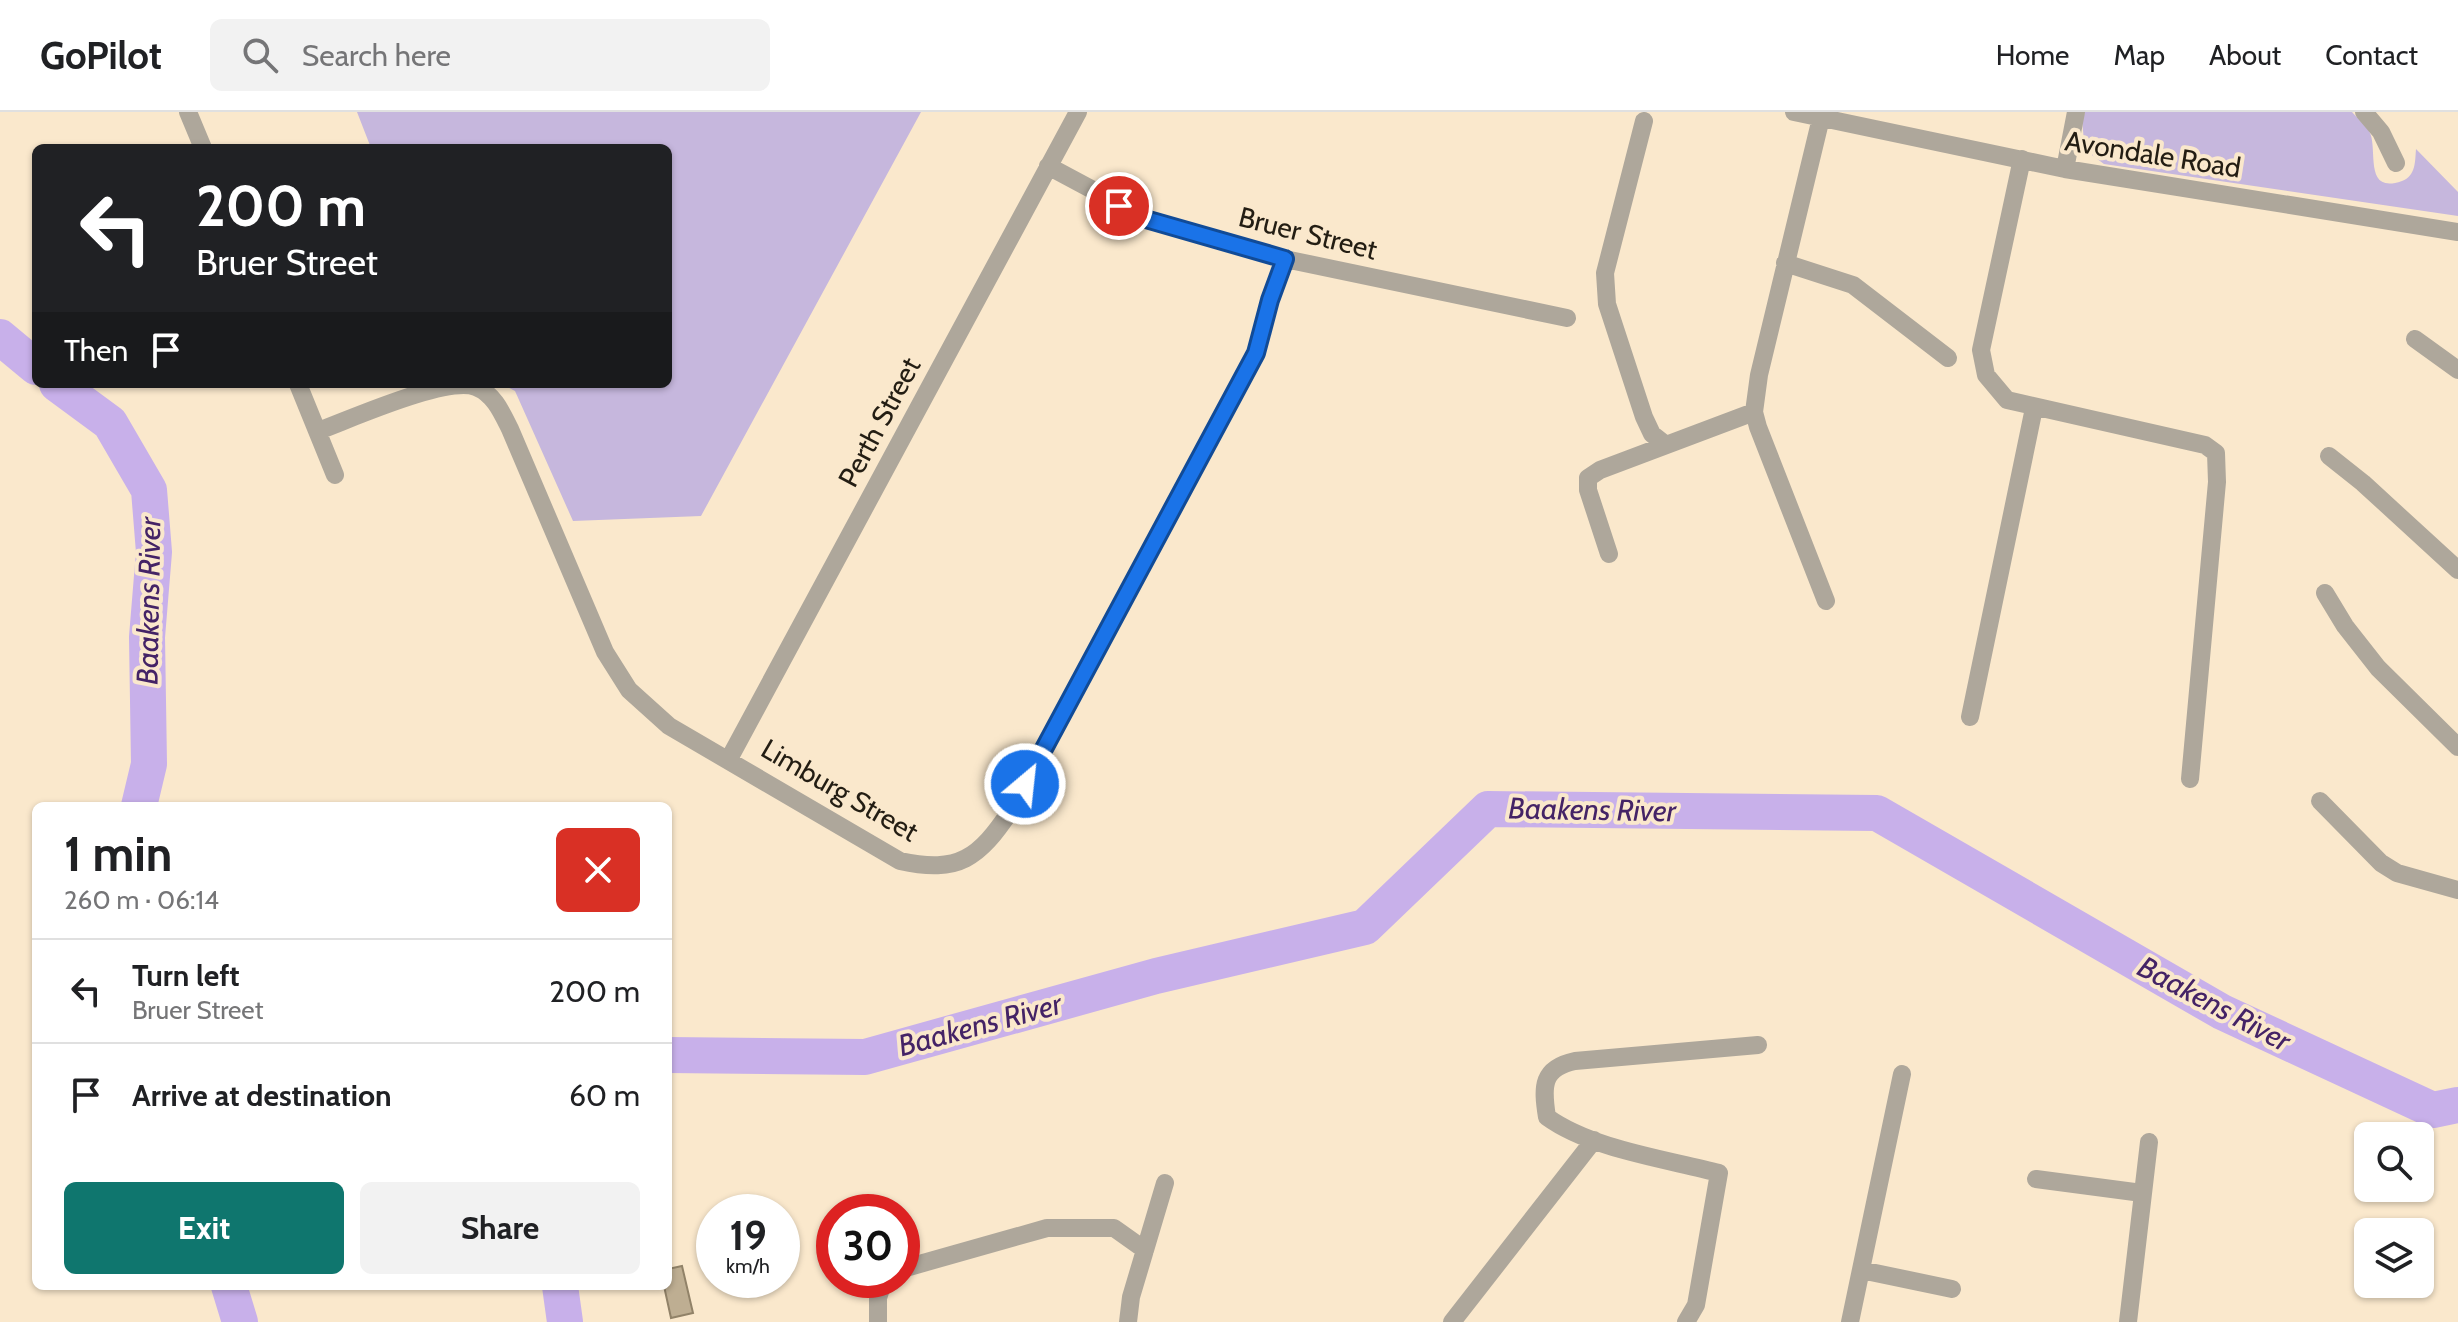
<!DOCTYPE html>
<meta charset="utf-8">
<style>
:root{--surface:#fff;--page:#f2f2f2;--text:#202124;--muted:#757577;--line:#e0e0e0;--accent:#0f766e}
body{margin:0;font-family:Cabin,sans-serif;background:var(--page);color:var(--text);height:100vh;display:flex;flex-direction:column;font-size:30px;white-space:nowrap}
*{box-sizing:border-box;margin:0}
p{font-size:26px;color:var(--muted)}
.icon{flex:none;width:44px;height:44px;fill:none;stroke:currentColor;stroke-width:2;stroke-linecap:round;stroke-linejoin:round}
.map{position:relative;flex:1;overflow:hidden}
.drawer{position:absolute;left:32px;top:690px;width:640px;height:488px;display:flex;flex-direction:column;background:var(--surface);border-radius:12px;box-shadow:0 2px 6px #0004}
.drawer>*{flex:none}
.hud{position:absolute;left:32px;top:32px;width:640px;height:244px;border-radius:12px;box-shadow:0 2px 6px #0004;background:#202124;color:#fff;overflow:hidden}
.controls{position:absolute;left:2354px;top:1010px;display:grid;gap:16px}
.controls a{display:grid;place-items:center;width:80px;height:80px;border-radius:12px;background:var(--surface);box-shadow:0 2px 6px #0004;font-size:40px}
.speed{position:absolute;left:696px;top:1082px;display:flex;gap:16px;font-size:40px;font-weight:700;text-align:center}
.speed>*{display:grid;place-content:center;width:104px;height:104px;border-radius:50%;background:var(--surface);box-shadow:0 2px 6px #0004;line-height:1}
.speed small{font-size:20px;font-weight:400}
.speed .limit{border:12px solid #d22;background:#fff;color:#111}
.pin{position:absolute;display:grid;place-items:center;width:68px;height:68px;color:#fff;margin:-34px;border:4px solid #fff;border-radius:50%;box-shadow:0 2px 8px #0007}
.me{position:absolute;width:88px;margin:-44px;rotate:28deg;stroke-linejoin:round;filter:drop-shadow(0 0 6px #0008)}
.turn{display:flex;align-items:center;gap:28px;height:168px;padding:0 32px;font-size:36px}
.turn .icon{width:104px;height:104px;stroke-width:2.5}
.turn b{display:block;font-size:56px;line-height:68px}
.then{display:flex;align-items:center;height:76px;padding:0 32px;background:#0003;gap:16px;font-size:30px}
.round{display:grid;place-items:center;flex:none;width:84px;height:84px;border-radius:12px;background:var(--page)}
.summary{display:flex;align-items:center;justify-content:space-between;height:136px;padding:0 32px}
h1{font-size:48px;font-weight:700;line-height:60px}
.primary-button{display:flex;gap:16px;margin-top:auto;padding:16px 32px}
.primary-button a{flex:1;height:92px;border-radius:12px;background:var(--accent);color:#fff;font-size:32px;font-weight:700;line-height:92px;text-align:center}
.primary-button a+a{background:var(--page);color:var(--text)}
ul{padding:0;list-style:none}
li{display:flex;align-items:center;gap:24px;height:104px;padding:0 32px;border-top:2px solid var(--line)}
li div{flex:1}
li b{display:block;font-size:30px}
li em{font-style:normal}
header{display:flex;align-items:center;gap:48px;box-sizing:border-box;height:112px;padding:0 40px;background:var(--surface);border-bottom:2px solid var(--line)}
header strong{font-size:38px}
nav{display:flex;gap:44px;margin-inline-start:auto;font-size:28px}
.search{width:560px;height:72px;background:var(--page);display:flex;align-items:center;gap:20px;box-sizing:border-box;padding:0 28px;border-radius:12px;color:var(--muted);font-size:30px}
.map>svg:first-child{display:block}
.green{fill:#c6b7dd}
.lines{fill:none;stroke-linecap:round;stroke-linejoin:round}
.river{stroke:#c8b0ea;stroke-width:36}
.building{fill:#beae92;stroke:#918268;stroke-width:2}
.street{stroke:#aea79b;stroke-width:18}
.route-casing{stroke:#114b97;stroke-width:20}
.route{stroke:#1a73e8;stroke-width:14}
.labels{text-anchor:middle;stroke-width:8;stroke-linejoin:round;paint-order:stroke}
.street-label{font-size:28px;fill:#231d13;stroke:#fae8cc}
.water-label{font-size:30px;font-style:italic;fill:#442366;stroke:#fae8cc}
</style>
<header>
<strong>GoPilot</strong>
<div class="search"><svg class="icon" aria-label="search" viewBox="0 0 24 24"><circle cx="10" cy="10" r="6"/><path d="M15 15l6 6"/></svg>Search here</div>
<nav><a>Home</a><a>Map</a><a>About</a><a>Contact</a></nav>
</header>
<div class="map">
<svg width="2458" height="1210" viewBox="0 0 2458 1210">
<rect width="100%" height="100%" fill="#fae8cc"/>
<path class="green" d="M357,0H921L701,404L573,409L515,279L502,272H668V36H371Z
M2085,0H2352C2357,6 2365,12 2369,19C2379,35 2362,83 2402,69C2416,64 2415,49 2416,37L2458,80V104L2104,52L2085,38L2082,9Z"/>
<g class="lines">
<path class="river" d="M0,225L36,255
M57,272L110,311L149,378L154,440L147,525L149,652L139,694
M668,943L865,945L1156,864L1365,815L1488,697L1877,701L2222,900L2433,998L2458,993
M229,1174L240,1210
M560,1174L565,1210"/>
</g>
<path class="building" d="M682,1154L693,1201L671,1206L664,1174H668V1157Z"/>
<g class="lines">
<path class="street" d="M188,0L203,36
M1794,0L2065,57L2458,120
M2364,0L2381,20L2396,51
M1821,6L1759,263L1754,300L1758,315L1826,489
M1644,9L1605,161L1607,192L1644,305L1652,322L1666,333
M2022,47L1981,238L1986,263L2007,288L2205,333L2216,341L2217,370L2190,667
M1048,54L1149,108L1285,147L1567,206
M2065,57L2076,0
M1785,151L1853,173L1948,246
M2415,227L2458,258
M298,272L335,363
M318,319C351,307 446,264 476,275C494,282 502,301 510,317L605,540L629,578L669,614L900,749C959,762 979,746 1011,698L1256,241L1270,188L1285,147
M2329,344L2363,371L2458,458
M1609,442L1588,378V366L1600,358L1754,300
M2325,481L2345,514L2378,556L2458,635
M1970,605L2034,296
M729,647L1078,0
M2320,689L2381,751L2397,761L2458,778
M2036,1067L2142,1081
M902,1157L1047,1116H1114L1145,1138
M1861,1158L1952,1177
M878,1210V1186L884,1168
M1128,1210L1131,1185L1165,1071
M1452,1210L1594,1028
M1686,1210L1696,1193L1719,1061C1666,1047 1591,1037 1547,1005C1542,974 1542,956 1575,949L1758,933
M1850,1210L1902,962
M2128,1210L2149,1030"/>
</g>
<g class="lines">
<g class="route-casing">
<path id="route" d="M1025,672L1256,241L1270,188L1285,147L1149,108L1119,94"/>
</g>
<use href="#route" class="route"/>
</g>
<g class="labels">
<g class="street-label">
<text transform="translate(2153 42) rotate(9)" y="10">Avondale Road</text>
<text transform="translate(1308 121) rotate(14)" y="10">Bruer Street</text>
<text transform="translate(879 310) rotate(-62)" y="10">Perth Street</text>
<text transform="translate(840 678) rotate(30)" y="10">Limburg Street</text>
</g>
<g class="water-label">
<text transform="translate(149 489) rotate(-89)" y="10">Baakens River</text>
<text transform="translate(1592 698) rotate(1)" y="10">Baakens River</text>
<text transform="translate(2214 892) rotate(28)" y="10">Baakens River</text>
<text transform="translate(980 913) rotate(-15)" y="10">Baakens River</text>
</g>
</g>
</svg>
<div class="controls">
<a><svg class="icon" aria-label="search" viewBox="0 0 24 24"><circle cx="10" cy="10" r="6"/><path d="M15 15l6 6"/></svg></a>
<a><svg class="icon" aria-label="layers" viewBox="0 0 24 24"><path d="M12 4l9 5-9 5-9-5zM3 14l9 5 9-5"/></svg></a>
</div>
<div class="speed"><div>19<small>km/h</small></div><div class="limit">30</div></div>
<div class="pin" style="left:1119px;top:94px;background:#d93025"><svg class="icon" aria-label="arrive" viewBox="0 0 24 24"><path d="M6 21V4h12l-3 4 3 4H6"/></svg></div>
<svg class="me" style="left:1025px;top:672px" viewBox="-20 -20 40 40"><circle r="17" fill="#1a73e8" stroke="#fff" stroke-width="3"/><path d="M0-11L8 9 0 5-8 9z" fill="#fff"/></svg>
<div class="hud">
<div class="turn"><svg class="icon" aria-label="left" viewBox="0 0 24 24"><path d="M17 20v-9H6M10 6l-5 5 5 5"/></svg><div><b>200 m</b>Bruer Street</div></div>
<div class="then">Then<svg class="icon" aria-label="arrive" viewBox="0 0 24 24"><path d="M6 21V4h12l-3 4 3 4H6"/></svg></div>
</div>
<section class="drawer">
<div class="summary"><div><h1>1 min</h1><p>260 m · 06:14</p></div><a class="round" style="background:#d93025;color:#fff"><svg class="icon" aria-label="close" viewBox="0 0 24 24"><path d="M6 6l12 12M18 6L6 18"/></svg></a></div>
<ul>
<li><svg class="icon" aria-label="left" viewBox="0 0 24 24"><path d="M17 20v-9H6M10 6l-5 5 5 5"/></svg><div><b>Turn left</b><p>Bruer Street</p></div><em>200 m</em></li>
<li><svg class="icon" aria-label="arrive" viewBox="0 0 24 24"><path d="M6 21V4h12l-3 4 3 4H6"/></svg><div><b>Arrive at destination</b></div><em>60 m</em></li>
</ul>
<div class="primary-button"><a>Exit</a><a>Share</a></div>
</section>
</div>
